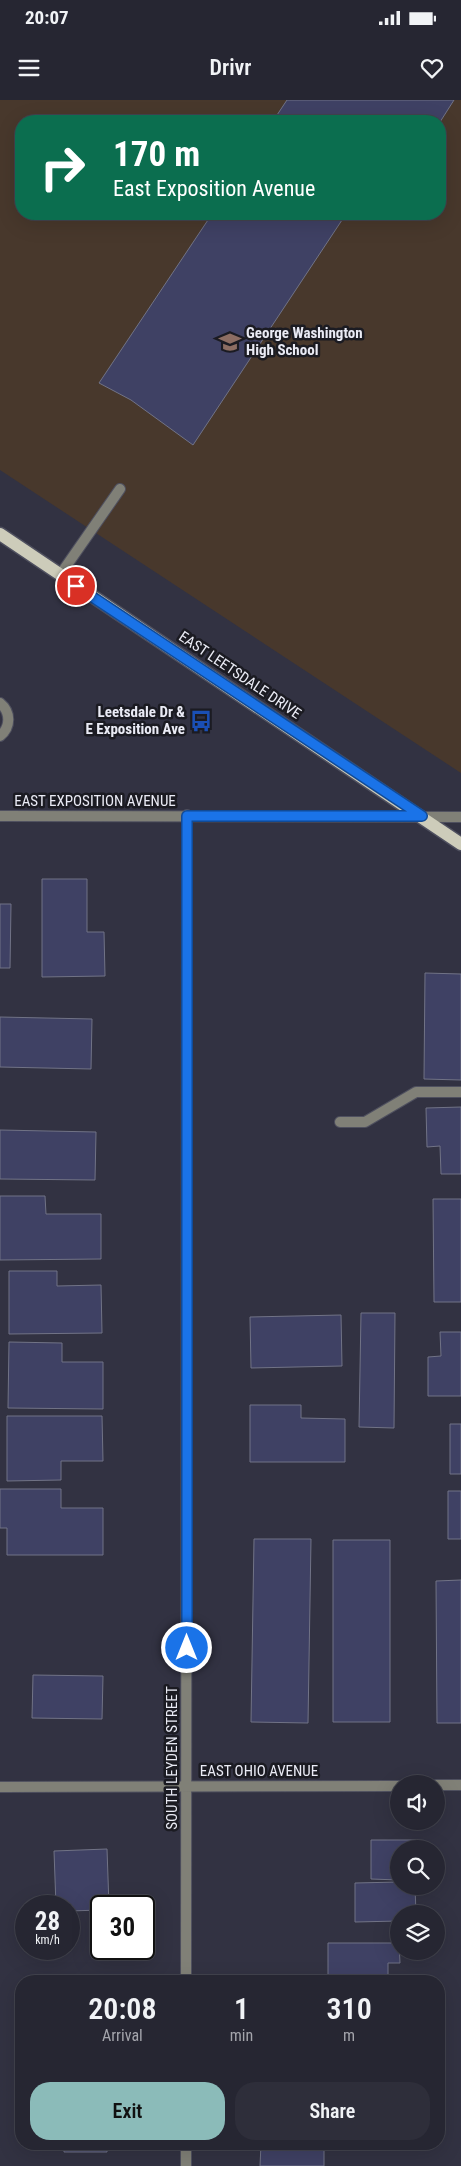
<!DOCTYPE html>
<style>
:root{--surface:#262632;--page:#2e2e3a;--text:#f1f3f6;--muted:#a4a5ac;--line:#42434d;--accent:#8bbbb9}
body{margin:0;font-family:"Roboto Condensed",sans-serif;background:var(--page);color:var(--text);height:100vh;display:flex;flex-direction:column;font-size:19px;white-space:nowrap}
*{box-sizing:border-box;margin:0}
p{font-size:16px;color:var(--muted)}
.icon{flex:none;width:28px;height:28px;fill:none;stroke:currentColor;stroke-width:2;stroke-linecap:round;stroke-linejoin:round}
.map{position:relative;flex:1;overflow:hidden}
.side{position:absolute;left:15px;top:1875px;width:430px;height:175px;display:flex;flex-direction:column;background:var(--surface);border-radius:20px;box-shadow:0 5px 20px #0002,0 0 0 1px var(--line)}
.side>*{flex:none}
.guide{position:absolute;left:15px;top:15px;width:431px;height:105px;border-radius:20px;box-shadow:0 5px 20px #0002,0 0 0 1px var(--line);background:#0b6e4f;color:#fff;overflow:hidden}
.controls{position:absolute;left:390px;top:1675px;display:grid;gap:10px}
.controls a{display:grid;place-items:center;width:55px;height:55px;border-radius:50%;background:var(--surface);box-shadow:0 5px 20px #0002,0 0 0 1px var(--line);font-size:25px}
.speed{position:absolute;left:15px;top:1795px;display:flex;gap:10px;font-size:25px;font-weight:700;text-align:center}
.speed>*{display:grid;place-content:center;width:65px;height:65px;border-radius:50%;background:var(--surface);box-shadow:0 5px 20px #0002,0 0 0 1px var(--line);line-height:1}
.speed small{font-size:12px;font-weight:400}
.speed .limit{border:2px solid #111;border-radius:8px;background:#fff;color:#111}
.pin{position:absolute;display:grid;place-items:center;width:42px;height:42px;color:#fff;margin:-21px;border:2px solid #fff;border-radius:50%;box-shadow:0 1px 5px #0007}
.me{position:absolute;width:55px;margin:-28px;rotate:0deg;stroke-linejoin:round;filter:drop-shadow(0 0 4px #0008)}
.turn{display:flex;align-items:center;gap:18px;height:105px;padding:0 15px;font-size:22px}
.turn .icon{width:65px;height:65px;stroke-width:2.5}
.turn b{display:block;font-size:35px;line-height:42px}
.eta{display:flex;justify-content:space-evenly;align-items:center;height:85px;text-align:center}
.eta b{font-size:30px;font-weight:600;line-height:35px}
.cta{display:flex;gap:10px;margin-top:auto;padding:10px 15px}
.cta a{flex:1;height:58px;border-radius:20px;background:var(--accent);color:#111;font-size:20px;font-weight:600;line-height:58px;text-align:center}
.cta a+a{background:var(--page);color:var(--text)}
.status{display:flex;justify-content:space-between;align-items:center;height:35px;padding:0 25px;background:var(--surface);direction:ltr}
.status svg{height:14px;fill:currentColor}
header{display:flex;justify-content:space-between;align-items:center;height:65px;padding:0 15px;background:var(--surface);font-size:22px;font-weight:600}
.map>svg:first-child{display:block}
.education{fill:#48382c;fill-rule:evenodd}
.building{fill:#3f4164;stroke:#717386}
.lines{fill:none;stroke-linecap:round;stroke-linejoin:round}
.service-casing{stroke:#4f505f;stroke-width:12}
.minor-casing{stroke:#4f505f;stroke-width:12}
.tertiary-casing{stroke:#4f505f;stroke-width:12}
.primary-casing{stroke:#4f505f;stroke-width:15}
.service{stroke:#808077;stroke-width:10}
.minor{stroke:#808077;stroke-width:10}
.tertiary{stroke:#808077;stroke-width:10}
.primary{stroke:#cdccba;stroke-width:12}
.route-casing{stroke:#114b97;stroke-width:12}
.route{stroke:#1a73e8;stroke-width:9}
.labels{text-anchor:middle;stroke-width:5;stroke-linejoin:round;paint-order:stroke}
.poi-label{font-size:15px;font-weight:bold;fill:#eaebf5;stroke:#1b1b22;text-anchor:start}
.street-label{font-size:15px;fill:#eaebf5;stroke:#1b1b22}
</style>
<div class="status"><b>20:07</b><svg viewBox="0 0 49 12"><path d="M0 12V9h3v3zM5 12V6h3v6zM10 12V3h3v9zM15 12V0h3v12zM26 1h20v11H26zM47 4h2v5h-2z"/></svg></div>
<header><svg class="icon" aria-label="menu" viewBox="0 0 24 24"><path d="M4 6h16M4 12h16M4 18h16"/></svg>Drivr<svg class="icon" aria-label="heart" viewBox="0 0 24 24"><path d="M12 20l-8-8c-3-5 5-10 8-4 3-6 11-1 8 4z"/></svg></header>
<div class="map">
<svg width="461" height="2066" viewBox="0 0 461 2066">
<rect width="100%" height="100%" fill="#323242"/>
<path class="education" d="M0,0H461V673L0,370ZM21,21H440V114H21Z"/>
<path class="building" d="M287,0H454L440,22L273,21Z
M212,114H346L193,345L131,300L99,283Z
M42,779H87V832H104L105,876L42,877Z
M0,804H11L10,868H0Z
M425,873L461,874V980L424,979Z
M0,917L92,919L91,969L0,967Z
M461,1007V1074H441L440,1046L427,1047L426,1008Z
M0,1030L96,1032L95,1080L0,1079Z
M0,1096H45L46,1114H101V1159L0,1160Z
M433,1099H461V1202H434Z
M9,1171H57V1186L101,1185L102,1233L9,1234Z
M361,1213H395L394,1328L359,1327Z
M341,1215L342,1266L251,1268L250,1217Z
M440,1232H461V1296H428V1257L441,1256Z
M9,1242L62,1243V1262H103V1309L8,1308Z
M250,1305H301V1318L345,1319V1362H250Z
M7,1316H102L103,1361H61V1380L7,1381Z
M450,1324H461V1374H450Z
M0,1389H61V1408H103V1455H7V1428H0Z
M448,1391H461V1439H448Z
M254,1439H311L308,1623L251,1622Z
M333,1440H390V1622H333Z
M461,1480V1623H437L436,1481Z
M33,1575L103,1576L102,1619L32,1618Z
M371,1740H416V1749H399V1780L371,1779Z
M107,1749L109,1806H101V1810L69,1811V1806H56L54,1751Z
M399,1782V1786H415L416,1814H399V1821L355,1822V1783Z
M328,1843H399L400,1863H388V1881H328Z
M64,2044H107V2052H64Z
M261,2044H324V2066H260Z"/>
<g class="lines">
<g class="service-casing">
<path id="service" d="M60,475L120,389
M0,603C11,612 11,627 0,636
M340,1022H365L416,992H461"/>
</g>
<g class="minor-casing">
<path id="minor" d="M436,1685H461
M0,1687L399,1686
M186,1881L187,715
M186,2066V2044"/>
</g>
<g class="tertiary-casing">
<path id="tertiary" d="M0,716L461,717"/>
</g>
<g class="primary-casing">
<path id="primary" d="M0,434L461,744"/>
</g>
<use href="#service" class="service"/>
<use href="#minor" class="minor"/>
<use href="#tertiary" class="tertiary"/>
<use href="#primary" class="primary"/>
</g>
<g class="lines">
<g class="route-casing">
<path id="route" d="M76,486L422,716H187V1548"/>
</g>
<use href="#route" class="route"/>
</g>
<defs>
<g id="school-bare" transform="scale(1.725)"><path d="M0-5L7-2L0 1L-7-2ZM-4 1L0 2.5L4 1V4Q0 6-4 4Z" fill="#8d6e63" stroke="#1b1b22" stroke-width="2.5" paint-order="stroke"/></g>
<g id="bus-bare" transform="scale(1.725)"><path d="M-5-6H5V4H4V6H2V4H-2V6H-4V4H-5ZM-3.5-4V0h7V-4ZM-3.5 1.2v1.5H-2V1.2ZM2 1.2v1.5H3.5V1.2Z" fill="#1a4fb4" stroke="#1b1b22" stroke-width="2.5" paint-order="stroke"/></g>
</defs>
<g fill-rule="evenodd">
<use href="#school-bare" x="230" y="242"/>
<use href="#bus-bare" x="201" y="621"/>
</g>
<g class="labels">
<g class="poi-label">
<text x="246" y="238">George Washington<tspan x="246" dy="17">High School</tspan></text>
<text x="185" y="617" text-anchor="end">Leetsdale Dr &amp;<tspan x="185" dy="17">E Exposition Ave</tspan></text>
</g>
<g class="street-label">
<text transform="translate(240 575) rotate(34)" y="5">EAST LEETSDALE DRIVE</text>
<text x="95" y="706">EAST EXPOSITION AVENUE</text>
<text transform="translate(172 1658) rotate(-90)" y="5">SOUTH LEYDEN STREET</text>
<text x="259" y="1676">EAST OHIO AVENUE</text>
</g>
</g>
</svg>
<div class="controls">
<a><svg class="icon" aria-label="sound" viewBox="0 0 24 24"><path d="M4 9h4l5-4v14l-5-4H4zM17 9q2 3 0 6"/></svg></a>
<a><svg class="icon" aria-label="search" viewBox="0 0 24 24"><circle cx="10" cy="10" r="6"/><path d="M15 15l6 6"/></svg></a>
<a><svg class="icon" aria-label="layers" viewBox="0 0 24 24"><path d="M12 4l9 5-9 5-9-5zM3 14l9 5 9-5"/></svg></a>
</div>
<div class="speed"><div>28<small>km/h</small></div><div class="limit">30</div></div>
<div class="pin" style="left:76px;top:486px;background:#d93025"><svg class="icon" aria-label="arrive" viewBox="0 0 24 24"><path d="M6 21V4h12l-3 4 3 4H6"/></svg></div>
<svg class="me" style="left:187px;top:1548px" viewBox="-20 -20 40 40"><circle r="17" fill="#1a73e8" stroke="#fff" stroke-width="3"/><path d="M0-11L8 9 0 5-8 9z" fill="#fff"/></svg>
<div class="guide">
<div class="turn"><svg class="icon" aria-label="right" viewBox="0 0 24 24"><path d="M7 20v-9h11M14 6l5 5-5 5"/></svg><div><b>170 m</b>East Exposition Avenue</div></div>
</div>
<section class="side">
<div class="eta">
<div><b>20:08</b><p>Arrival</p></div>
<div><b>1</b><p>min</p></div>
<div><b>310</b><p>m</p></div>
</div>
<div class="cta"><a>Exit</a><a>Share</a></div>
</section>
</div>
